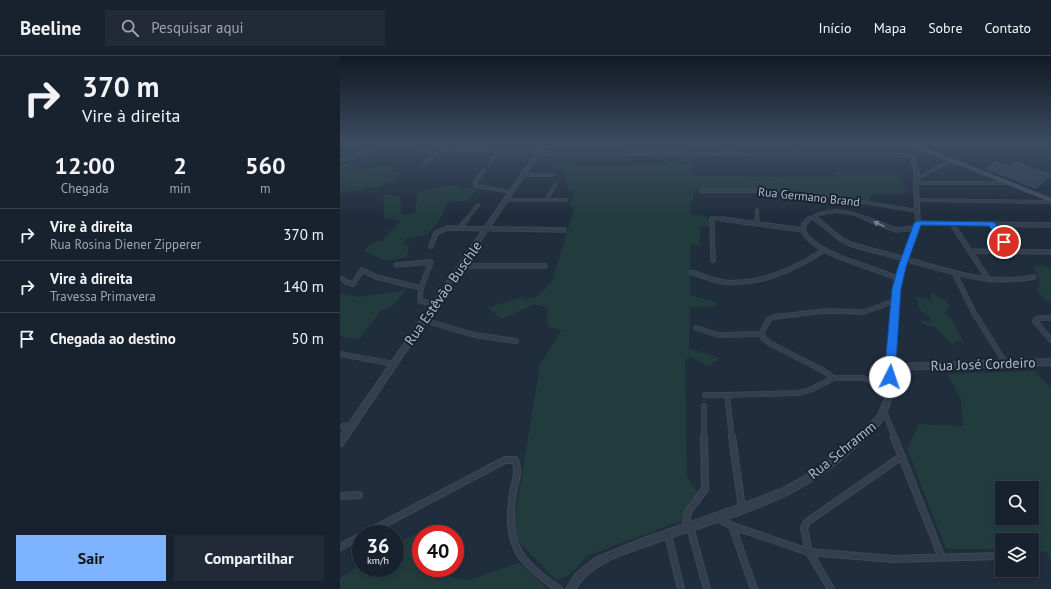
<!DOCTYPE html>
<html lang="pt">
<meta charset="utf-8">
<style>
:root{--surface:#18222e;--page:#212a36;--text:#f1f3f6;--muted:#9fa4aa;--line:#363f4a;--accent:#7eb4ff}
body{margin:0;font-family:"PT Sans",sans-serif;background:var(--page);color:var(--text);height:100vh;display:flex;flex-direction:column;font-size:15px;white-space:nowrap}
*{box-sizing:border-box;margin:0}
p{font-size:13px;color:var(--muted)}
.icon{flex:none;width:22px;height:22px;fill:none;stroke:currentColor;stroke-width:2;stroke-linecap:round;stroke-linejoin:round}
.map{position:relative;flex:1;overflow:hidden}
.panel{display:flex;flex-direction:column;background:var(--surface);width:340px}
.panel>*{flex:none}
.banner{background:#18222e;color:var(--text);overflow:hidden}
.controls{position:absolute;left:655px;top:425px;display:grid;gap:8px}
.controls a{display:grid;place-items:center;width:44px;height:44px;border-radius:0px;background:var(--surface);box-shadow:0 2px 6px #0003,0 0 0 1px var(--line);font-size:20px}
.speed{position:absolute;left:12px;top:469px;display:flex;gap:8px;font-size:20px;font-weight:700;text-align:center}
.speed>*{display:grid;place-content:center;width:52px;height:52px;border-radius:50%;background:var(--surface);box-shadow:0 2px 6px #0003,0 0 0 1px var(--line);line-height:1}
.speed small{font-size:10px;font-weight:400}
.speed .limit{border:6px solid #d22;background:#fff;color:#111}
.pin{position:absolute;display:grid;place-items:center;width:34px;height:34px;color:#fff;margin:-17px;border:2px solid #fff;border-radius:50%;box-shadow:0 1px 4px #0007}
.me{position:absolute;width:44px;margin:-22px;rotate:4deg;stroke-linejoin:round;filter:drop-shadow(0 0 3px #0008)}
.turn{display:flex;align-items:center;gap:14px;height:84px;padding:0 16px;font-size:18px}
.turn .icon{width:52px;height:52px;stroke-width:2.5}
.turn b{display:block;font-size:28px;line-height:34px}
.eta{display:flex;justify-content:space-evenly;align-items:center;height:68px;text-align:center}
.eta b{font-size:24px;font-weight:800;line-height:28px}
.button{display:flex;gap:8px;margin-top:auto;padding:8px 16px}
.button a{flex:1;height:46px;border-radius:0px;background:var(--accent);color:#111;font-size:16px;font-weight:800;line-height:46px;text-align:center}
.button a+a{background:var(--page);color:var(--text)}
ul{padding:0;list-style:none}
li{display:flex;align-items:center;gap:12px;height:52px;padding:0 16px;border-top:1px solid var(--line)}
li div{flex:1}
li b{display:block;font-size:15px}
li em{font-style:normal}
header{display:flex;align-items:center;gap:24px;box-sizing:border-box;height:56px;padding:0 20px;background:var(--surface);border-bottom:1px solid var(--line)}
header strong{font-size:19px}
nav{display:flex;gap:22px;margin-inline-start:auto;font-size:14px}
.search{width:280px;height:36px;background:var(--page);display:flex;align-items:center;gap:10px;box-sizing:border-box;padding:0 14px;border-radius:0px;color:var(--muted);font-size:15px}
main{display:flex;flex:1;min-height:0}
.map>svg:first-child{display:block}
.green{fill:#223c3e;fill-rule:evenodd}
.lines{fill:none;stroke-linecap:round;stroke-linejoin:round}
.stream{stroke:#12243c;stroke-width:1}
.building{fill:#314154;stroke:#1b2634}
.minor-far3-casing{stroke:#3d4856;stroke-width:4}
.minor-far2-casing{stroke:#3d4856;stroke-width:5.5}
.minor-far1-casing{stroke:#3d4856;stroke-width:6}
.minor-casing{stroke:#3d4856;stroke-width:8}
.tertiary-casing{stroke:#3d4856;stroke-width:2}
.secondary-casing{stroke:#3d4856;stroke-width:1}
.minor-far3{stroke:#343f4d;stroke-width:3}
.minor-far2{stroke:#343f4d;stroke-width:4}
.minor-far1{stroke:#343f4d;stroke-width:5}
.minor{stroke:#343f4d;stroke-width:6}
.tertiary{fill:#343f4d;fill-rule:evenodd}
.secondary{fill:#414e61;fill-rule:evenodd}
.oneway{fill:#788391}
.route{fill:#1a73e8;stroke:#114b97}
.labels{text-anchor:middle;stroke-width:4;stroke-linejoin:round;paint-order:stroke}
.far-street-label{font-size:12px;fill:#afbac9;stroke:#192432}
.street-label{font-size:14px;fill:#afbac9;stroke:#192432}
</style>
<header>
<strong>Beeline</strong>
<div class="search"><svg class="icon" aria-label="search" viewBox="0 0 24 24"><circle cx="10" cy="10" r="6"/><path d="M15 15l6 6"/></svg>Pesquisar aqui</div>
<nav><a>Início</a><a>Mapa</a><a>Sobre</a><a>Contato</a></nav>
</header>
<main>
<section class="panel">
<div class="banner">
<div class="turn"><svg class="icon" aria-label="right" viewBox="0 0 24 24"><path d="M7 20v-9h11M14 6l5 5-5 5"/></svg><div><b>370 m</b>Vire à direita</div></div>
</div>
<div class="eta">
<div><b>12:00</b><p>Chegada</p></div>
<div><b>2</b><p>min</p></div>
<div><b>560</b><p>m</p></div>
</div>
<ul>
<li><svg class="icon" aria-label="right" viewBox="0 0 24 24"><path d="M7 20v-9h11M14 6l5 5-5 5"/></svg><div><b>Vire à direita</b><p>Rua Rosina Diener Zipperer</p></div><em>370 m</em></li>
<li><svg class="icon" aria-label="right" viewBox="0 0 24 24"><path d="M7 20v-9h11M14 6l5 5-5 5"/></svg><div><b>Vire à direita</b><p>Travessa Primavera</p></div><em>140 m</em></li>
<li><svg class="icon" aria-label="arrive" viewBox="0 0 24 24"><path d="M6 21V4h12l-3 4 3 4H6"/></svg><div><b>Chegada ao destino</b></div><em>50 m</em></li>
</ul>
<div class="button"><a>Sair</a><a>Compartilhar</a></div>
</section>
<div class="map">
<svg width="711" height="533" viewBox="0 0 711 533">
<rect width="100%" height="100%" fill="#202d3d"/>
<path class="green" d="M82,87H106L92,98L71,99Z
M285,87H352L351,95H283Z
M374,87H408L401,91L402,96H374Z
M652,87H695L699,91L668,93Z
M225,98H238L234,110L325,109L332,106L343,109L347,106L339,104L340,98H353L352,120L497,121L496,116H557L566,132L563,138H531L529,146C471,135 413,133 354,133L353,144L350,145V158L369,161V171H361L359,189H350V239L375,246L376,251H350L349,293L381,302L367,310L350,300L345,306L347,422L359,438L350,446L344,464L249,499C237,509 232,523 215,523L180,487L176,476L175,462L200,308L222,274L207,270L208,252L194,248L162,263L147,252L182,241L184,244L196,241L212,226L234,153L230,149L235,135H228L223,113L210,112L213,107H221Z
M10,101L14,109L9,114L53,110L51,116H62L53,124L38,132L27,131L11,136H0V109L8,107L7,105L0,106Z
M120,129L118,133L132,131L137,134L128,145L108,146C97,168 95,181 67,182L62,189L69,190L67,201L46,205L24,195L31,187L42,185L60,165L44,162L43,139L60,140L62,159L75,157L78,136L101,131Z
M693,210H704L711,212V246L705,244L696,234L700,228L698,219Z
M66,234L52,250L41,254L20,283L3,282L0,279V237L18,241Z
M591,237H594L601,243L606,244L609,250L605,257L611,261L623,285H614L613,290L596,271L582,268L580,264L592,266L589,260L580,254L576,241L591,244Z
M694,315L711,332V507L706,496L692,494V484H662V493H606L567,393L579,368L623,370L621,343L607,318ZM662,432H692V462H662Z
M90,469L92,478H81V512H102L104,519L126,525L179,507L207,533H0V522L21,509V512H55V490Z"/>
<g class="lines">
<path class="stream" d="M596,87H600
M610,87H617
M650,87L664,91"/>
</g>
<path class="building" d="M656,104L669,109L676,104L711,117V121L696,134L643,113Z"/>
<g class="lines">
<g class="minor-far3-casing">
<path id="minor-far3" d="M374,87V97
M455,87L460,98
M561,87L570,89
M101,93L198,97
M171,96L178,87
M0,105L39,91L58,87
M149,107L158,96
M84,108L109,87
M144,114L135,127L136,130L172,136
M183,119H213
M578,122L612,104
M577,127H669
M361,135H421L493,141L577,155
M166,144H226
M206,144L215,129
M577,144L711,146
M417,154V164
M473,161L477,164
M126,164L138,149
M372,164L373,162L390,164
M468,164C489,151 508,154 530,164"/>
</g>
<g class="minor-far2-casing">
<path id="minor-far2" d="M372,163L373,204
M382,163L463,174
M417,163V167
M469,163L464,168L463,175C476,200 533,210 558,223
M476,163L502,184L510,188C530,194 551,199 572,205C612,216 652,230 694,221
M527,163L556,174L577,172
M578,167L711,169
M612,168L649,224
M651,168L671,195
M120,172L127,163
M91,190L96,177L107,172L224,174
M630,195L711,196
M56,209L91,206L81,232
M121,210H205
M351,216C362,220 372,224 383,226C418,230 456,213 484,194
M614,216L636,261
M3,223L6,226L13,228L22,214L36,221L81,232L80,245L95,248
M435,261L484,255L524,256L554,245"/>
</g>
<g class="minor-far1-casing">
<path id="minor-far1" d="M438,260L429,263L422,276L423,282L431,288L482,314L494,322H523L549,330
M636,260L666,308
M711,262H699L695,265L711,284
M84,264L134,279L176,285
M356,272L379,279L422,278
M0,298L54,308
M365,339H387
M364,350V382
M544,355L555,382
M0,371L12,368
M392,382L387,339L458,337L470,334L494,322"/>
</g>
<g class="minor-casing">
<path id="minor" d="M392,381L402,452
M554,381L602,502
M562,400L467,466L464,472L469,496L553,503L662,500
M0,440L19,439
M377,462L392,470L469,496L491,533
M392,470L414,533
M350,471L367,533
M345,473L348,456L365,433L364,381
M25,478L165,404H175C180,415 175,426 173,437C165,487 178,506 219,533
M328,479L341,533
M0,491L21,480"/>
</g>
<g class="tertiary-casing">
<path id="tertiary" d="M203,87H207L201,96L569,98L568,89L571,88L572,96L579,116L578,131L580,167L565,211L559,233L554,308L711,303V309L553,314C552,330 553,349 543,363C536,375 524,384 514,393C494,411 472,426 449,438C406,459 360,471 315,487C291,496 261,503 243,523C240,526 238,530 236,533H226L236,517L255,502L301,483L410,445L443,432L458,424L488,404L516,382L538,359L545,343L553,233L559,211L576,167L574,131L575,116L569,100L199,98L3,389L0,390V380Z"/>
</g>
<g class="secondary-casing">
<path id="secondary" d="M567,87H571L575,90L598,97L711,142V146L594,99L571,92Z"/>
</g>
<use href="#minor-far3" class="minor-far3"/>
<use href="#minor-far2" class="minor-far2"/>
<use href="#minor-far1" class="minor-far1"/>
<use href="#minor" class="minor"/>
<use href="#tertiary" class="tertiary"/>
<use href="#secondary" class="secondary"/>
</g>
<defs><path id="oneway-solid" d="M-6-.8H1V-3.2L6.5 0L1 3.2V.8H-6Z"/></defs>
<use class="oneway" href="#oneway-solid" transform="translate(539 168) rotate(-155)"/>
<linearGradient id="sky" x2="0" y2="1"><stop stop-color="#121922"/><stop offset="0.54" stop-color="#3c4c62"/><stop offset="1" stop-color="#3c4c62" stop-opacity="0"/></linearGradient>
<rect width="711" height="161" fill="url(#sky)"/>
<path class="route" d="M578,165L651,166H654L668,186L667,188H662L649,170L581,169L566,211L561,233L555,321L553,324L550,325L546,324L544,321L552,233L558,211L574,167Z"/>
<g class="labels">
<g class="far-street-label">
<text transform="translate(469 141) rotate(6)" y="4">Rua Germano Brand</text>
</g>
<g class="street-label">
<text transform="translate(103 237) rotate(-55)" y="5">Rua Estêvão Buschle</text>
<text transform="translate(643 308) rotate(-2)" y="5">Rua José Cordeiro</text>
<text transform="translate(502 394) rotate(-39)" y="5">Rua Schramm</text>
</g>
</g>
</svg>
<div class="controls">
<a><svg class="icon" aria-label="search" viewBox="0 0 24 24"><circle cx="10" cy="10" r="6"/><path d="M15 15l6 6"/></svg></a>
<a><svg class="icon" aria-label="layers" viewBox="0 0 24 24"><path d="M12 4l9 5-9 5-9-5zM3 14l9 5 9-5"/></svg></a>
</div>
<div class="speed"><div>36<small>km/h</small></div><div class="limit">40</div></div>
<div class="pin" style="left:664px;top:186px;background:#d93025"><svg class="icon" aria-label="arrive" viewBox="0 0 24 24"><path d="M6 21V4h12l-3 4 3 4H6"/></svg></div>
<svg class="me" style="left:550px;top:321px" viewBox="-20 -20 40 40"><circle r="19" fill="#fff"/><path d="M0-13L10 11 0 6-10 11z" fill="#1a73e8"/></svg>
</div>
</main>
